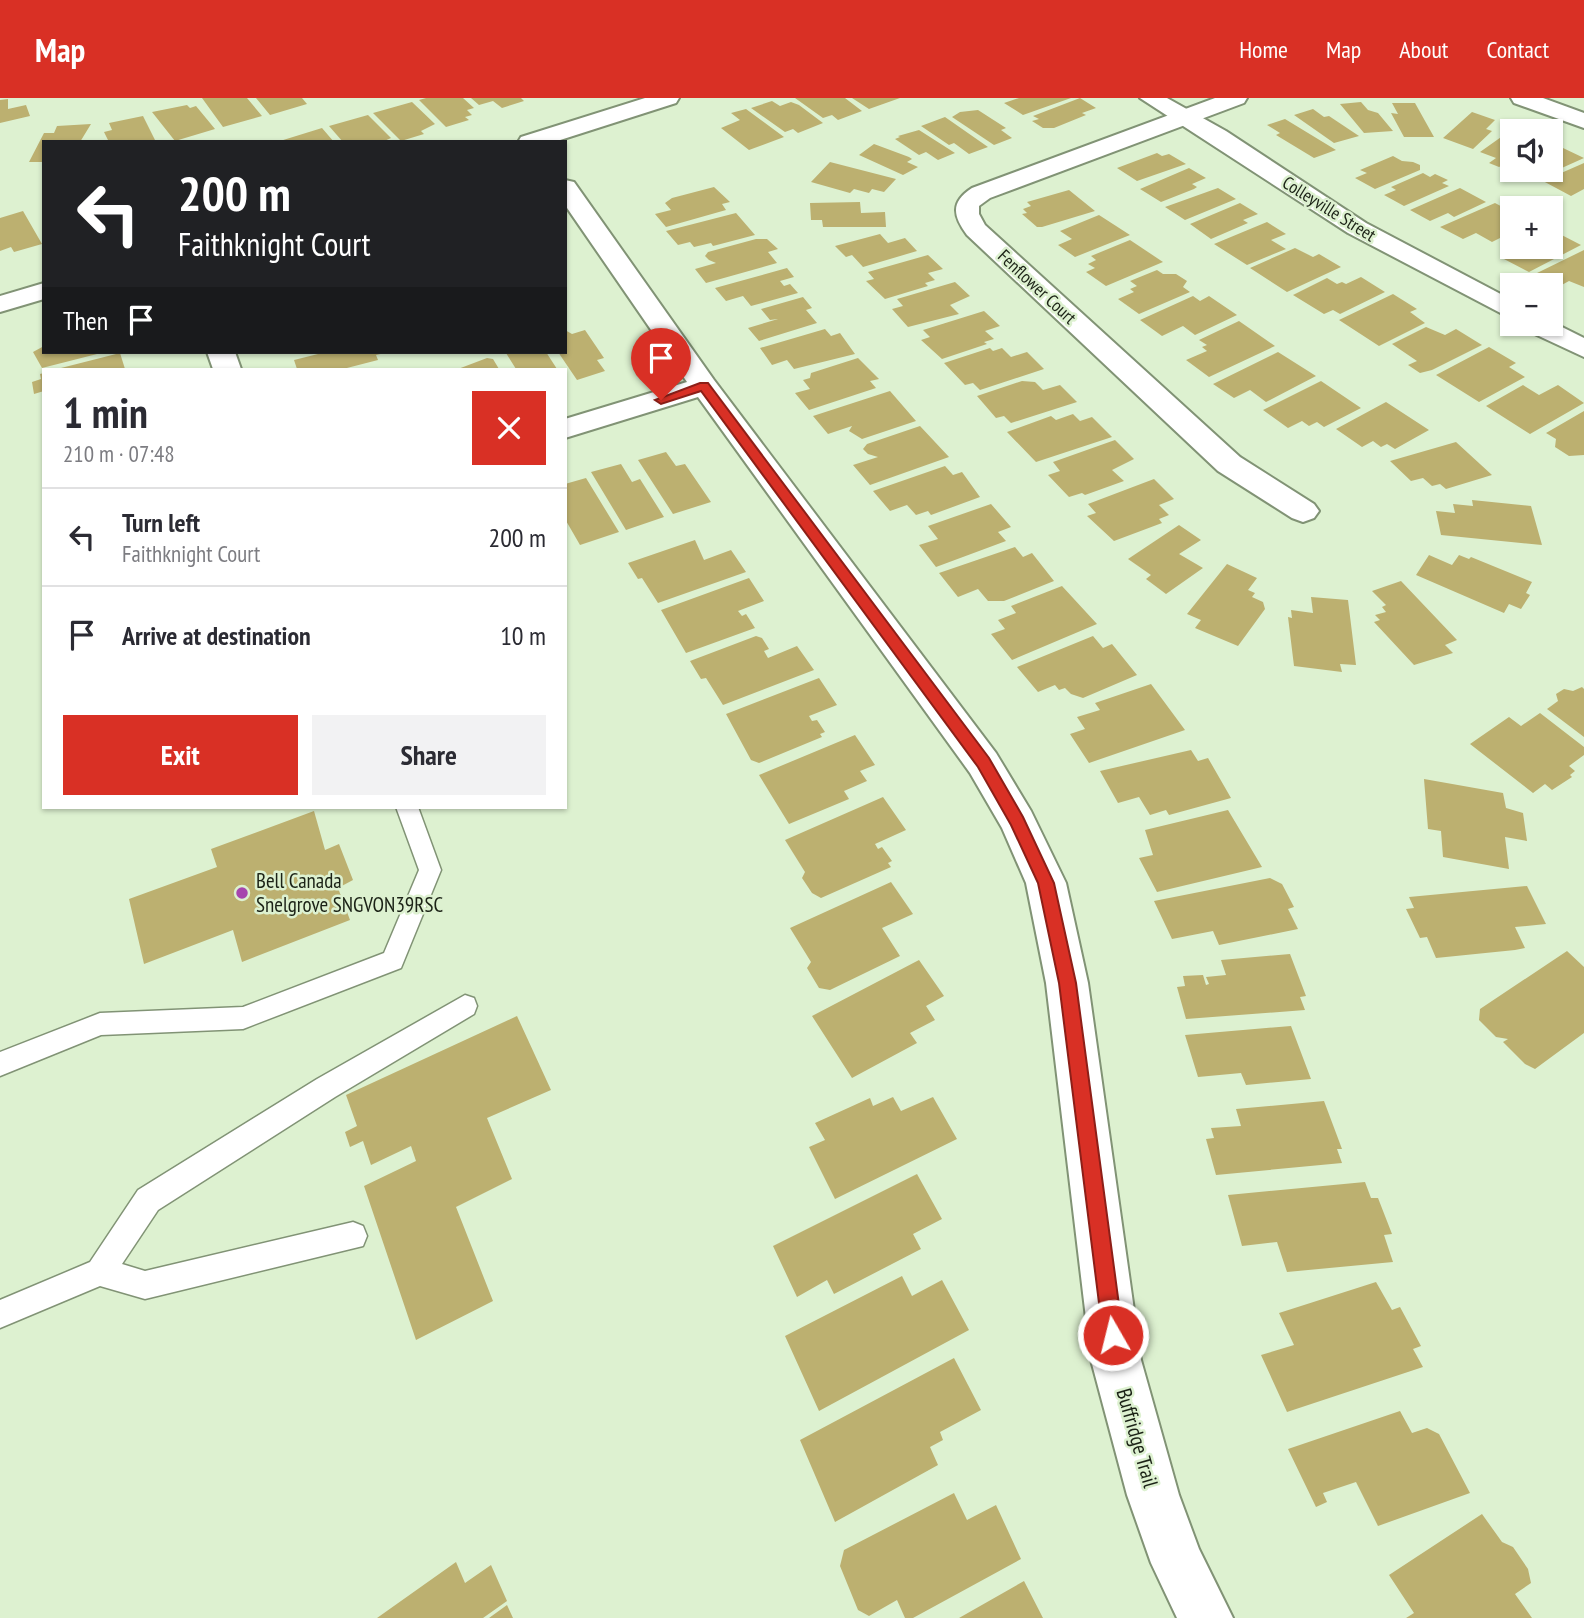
<!DOCTYPE html>
<meta charset="utf-8">
<style>
:root{--surface:#fff;--page:#f2f2f3;--text:#2b2b33;--muted:#7c7c81;--line:#e1e1e2;--accent:#d93025}
body{margin:0;font-family:"PT Sans Narrow",sans-serif;background:var(--page);color:var(--text);height:100vh;display:flex;flex-direction:column;font-size:26px;white-space:nowrap}
*{box-sizing:border-box;margin:0}
p{font-size:23px;color:var(--muted)}
.icon{flex:none;width:38px;height:38px;fill:none;stroke:currentColor;stroke-width:2;stroke-linecap:round;stroke-linejoin:round}
.map{position:relative;flex:1;overflow:hidden}
.drawer{position:absolute;left:42px;top:270px;width:525px;height:441px;display:flex;flex-direction:column;background:var(--surface);border-radius:0px;box-shadow:0 2px 5px #0004}
.drawer>*{flex:none}
.banner{position:absolute;left:42px;top:42px;width:525px;height:214px;border-radius:0px;box-shadow:0 2px 5px #0004;background:#202124;color:#fff;overflow:hidden}
.controls{position:absolute;left:1500px;top:21px;display:grid;gap:14px}
.controls a{display:grid;place-items:center;width:63px;height:63px;border-radius:0px;background:var(--surface);box-shadow:0 2px 5px #0004;font-size:35px}
.pin{position:absolute;display:grid;place-items:center;width:60px;height:60px;color:#fff;margin:-72px -30px;border-radius:50% 50% 50% 0;rotate:-45deg;box-shadow:0 0 7px #0007}
.pin .icon{rotate:45deg}
.me{position:absolute;width:77px;margin:-38px;rotate:352deg;stroke-linejoin:round;filter:drop-shadow(0 0 5px #0008)}
.turn{display:flex;align-items:center;gap:24px;height:147px;padding:0 21px;font-size:32px}
.turn .icon{width:91px;height:91px;stroke-width:2.5}
.turn b{display:block;font-size:49px;line-height:60px}
.then{display:flex;align-items:center;height:66px;padding:0 21px;background:#0003;gap:14px;font-size:26px}
.round{display:grid;place-items:center;flex:none;width:74px;height:74px;border-radius:0px;background:var(--page)}
.summary{display:flex;align-items:center;justify-content:space-between;height:119px;padding:0 21px}
h1{font-size:42px;font-weight:700;line-height:52px}
.primary-button{display:flex;gap:14px;margin-top:auto;padding:14px 21px}
.primary-button a{flex:1;height:80px;border-radius:0px;background:var(--accent);color:#fff;font-size:28px;font-weight:700;line-height:80px;text-align:center}
.primary-button a+a{background:var(--page);color:var(--text)}
ul{padding:0;list-style:none}
li{display:flex;align-items:center;gap:21px;height:98px;padding:0 21px;border-top:2px solid var(--line)}
li div{flex:1}
li b{display:block;font-size:26px}
li em{font-style:normal}
header{display:flex;align-items:center;gap:42px;box-sizing:border-box;height:98px;padding:0 35px;background:var(--accent);color:#fff}
header strong{font-size:33px}
nav{display:flex;gap:38px;margin-inline-start:auto;font-size:24px}
.map>svg:first-child{display:block}
.building{fill:#bcb070}
.lines{fill:none;stroke-linecap:round;stroke-linejoin:round}
.lane-casing{stroke:#819375;stroke-width:3}
.street-casing{stroke:#819375;stroke-width:4}
.secondary-casing{stroke:#819375;stroke-width:4}
.lane{fill:#fff;fill-rule:evenodd}
.street{fill:#fff;fill-rule:evenodd}
.secondary{fill:#fff;fill-rule:evenodd}
.route{fill:#d93025;stroke:#8d1f18;stroke-width:2}
.poi-dot{fill:#a646ae;stroke:#ddf1d0;stroke-width:2.5}
.labels{text-anchor:middle;stroke-width:5;stroke-linejoin:round;paint-order:stroke}
.far-street-label{font-size:18px;fill:#1b2216;stroke:#ddf1d0}
.poi-label{font-size:21px;fill:#1b2216;stroke:#ddf1d0;text-anchor:start}
.street-label{font-size:21px;fill:#1b2216;stroke:#ddf1d0}
</style>
<header>
<strong>Map</strong>
<nav><a>Home</a><a>Map</a><a>About</a><a>Contact</a></nav>
</header>
<div class="map">
<svg width="1584" height="1520" viewBox="0 0 1584 1520">
<rect width="100%" height="100%" fill="#ddf1d0"/>
<path class="building" d="M202,0H247L262,18L223,29Z
M256,0H302L307,6L270,17Z
M426,0H463L474,10L467,12L472,17L465,19L469,22L446,29L419,2Z
M471,0H521L524,3L502,10L493,3L479,7Z
M795,0H845L862,13L838,22L832,17L823,20Z
M852,0H900L869,11Z
M1019,0H1071L1023,17L1004,5Z
M1080,0L1096,10L1082,15L1086,17L1054,30H1043L1032,23L1039,21L1033,18Z
M8,1V11L26,7L30,18L0,25V2Z
M772,3L780,8L791,4L799,7L823,25L798,35L793,31L785,34L751,10Z
M412,4L435,26L421,33L424,36L401,43L373,15Z
M1361,4L1368,12L1378,15L1393,33L1364,35L1340,6Z
M1392,5H1415L1434,39H1404L1391,15L1398,16Z
M187,7L190,10L196,8L215,31L175,43L152,14Z
M746,11L784,39L749,52L721,30L740,22L731,15Z
M1313,11L1324,19L1329,18L1359,38L1334,45L1294,17Z
M978,12L1006,30L1001,32L1012,40L994,47L952,19L960,14Z
M1472,14L1495,22L1486,31L1492,33L1473,51L1443,40Z
M368,17L391,40L382,44H343L329,28Z
M143,18L156,44H109L104,34L112,32L109,25Z
M945,19L988,49L969,56L954,45L949,47L921,28Z
M1285,21L1336,52L1314,60L1276,37L1280,35L1267,27Z
M91,26L80,44H44V64H29L44,35H54L57,28Z
M322,30L334,44H280V43Z
M919,32L955,55L938,62L926,54L919,57L895,41L900,39L898,38Z
M1504,37L1512,38V63L1499,69L1489,65L1496,60L1480,54Z
M874,46L909,59L912,61L907,64L918,69L903,77L859,57Z
M1563,50L1584,60L1544,78L1538,75L1533,78L1521,72H1550V55Z
M1157,55L1162,58L1169,56L1186,66L1137,83L1117,70Z
M1393,58L1402,63L1413,64L1420,67V72L1375,91L1355,80L1367,75L1360,72Z
M830,64L896,81L884,94L872,91L869,95L854,91L850,95L811,84Z
M1584,65V91L1571,98L1543,83Z
M1189,70L1206,80L1192,86L1197,89L1194,91L1161,104L1140,91Z
M1423,75L1430,79L1435,76L1448,82L1442,85L1449,88L1404,108L1384,97L1396,92L1391,89Z
M714,89L730,104L722,106L726,112L666,129L655,116L671,112L665,105L672,100Z
M1218,90L1236,101L1185,122L1165,109Z
M1460,90L1486,104L1454,119L1448,115L1430,123L1410,112Z
M1069,92L1095,113L1042,129H1037L1022,116L1027,115L1023,111L1031,108L1027,104Z
M860,104L861,115L885,114L886,129H823L822,122H811L810,105Z
M1240,105L1258,116L1243,122L1248,125L1211,141L1190,126Z
M1495,105L1512,114V134L1492,144L1476,135L1463,141L1440,129Z
M23,113L42,146L14,154L11,149L0,153V120Z
M736,115L755,137L713,148L711,145L694,149L690,144L678,147L666,133Z
M1099,117L1130,137L1075,159L1058,147L1072,141L1060,133Z
M1267,124L1286,136L1271,142L1286,151L1247,167L1214,146Z
M1550,131L1581,147L1529,174L1504,161L1515,155L1502,145L1512,140V149H1550Z
M880,136L888,145L905,140L917,153L863,169L852,157L846,159L835,148Z
M756,141H767L778,151L768,154L777,165L706,185L695,171L716,165L709,162L705,158L708,154Z
M1130,142L1163,164L1106,188L1086,174L1095,170L1088,166L1096,162L1091,158Z
M1295,150L1313,159L1319,156L1341,169L1287,194L1250,170Z
M1584,152V189L1569,183L1558,189L1535,176Z
M928,157L943,171L928,175L935,182L925,185L928,188L885,201L866,183L874,181L868,174Z
M787,170L794,179L780,183L784,188L790,186L798,195L751,208L743,198L726,203L715,190Z
M1157,172L1163,176H1176L1187,183L1183,189L1190,194L1139,216L1118,201L1134,194L1130,191L1137,188L1130,183Z
M1361,179L1385,194L1340,216L1333,212L1324,216L1293,197L1327,180L1337,186L1342,184L1346,186Z
M955,184L970,198L950,207L959,216L908,229L892,211L903,208L897,201Z
M1393,196L1417,211L1410,214L1425,225L1379,248L1339,222Z
M1193,198L1200,203L1209,198L1237,217L1195,237L1183,228L1162,238L1140,222Z
M803,199L812,210L806,212L817,225L759,243L748,230L778,221L770,222L761,211Z
M984,213L1000,228L985,233L994,241L984,244L987,246L942,261L921,242L930,239L923,232Z
M1239,223L1275,248L1209,279L1186,262L1207,253L1202,249L1207,247L1199,242Z
M1426,229L1445,237L1456,231L1482,247L1432,272L1420,275L1408,267L1417,263L1392,246Z
M825,231L831,238L840,235L855,256L794,271L787,262L772,267L760,250Z
M565,232L572,236L585,232L604,260L597,262L605,273L577,282L558,254H565Z
M44,248V254L101,255L42,270L33,254Z
M1489,249L1516,265L1509,269L1525,279L1479,304L1436,277Z
M990,250L993,253L1002,250L1011,259L1027,254L1044,271L980,292L973,285L965,287L944,265Z
M326,254H385V255L376,257L378,262L343,271H297L294,262Z
M510,254H546L557,271H516L506,255Z
M1278,254L1316,278L1266,304L1250,292L1234,300L1213,286Z
M120,255L125,271H61V270Z
M487,260L493,261L499,271H458Z
M858,260L879,281L870,283L876,290L809,312L795,295L810,291L803,282L810,280L811,275Z
M44,275V293L34,296L32,284L41,281L40,276Z
M1022,283L1035,284L1043,292L1060,287L1077,304L1011,325L1004,318L996,320L977,298Z
M1321,283L1361,310L1324,329L1317,324L1309,328L1302,323L1288,330L1263,312Z
M1523,287L1539,297L1558,287L1584,305L1530,336L1486,308Z
M890,293L916,323L862,341L849,333L852,328L828,336L813,318Z
M1386,304L1429,332L1395,351L1387,346L1381,349L1373,343L1362,349L1336,331Z
M1584,313V357L1569,358L1555,349L1556,341L1546,335Z
M1073,316L1080,323L1092,319L1112,339L1036,364L1007,334L1051,318L1056,322Z
M920,328L949,359L870,387L853,367L878,359L868,356L863,351L867,346Z
M1115,342L1134,361L1112,372L1124,383L1085,397L1082,395L1069,399L1048,377L1060,373L1053,364Z
M1456,344L1492,377L1446,391L1440,386L1432,388L1423,380L1411,383L1390,363Z
M666,354L676,368L685,366L711,404L673,416L638,362Z
M621,366L632,384L640,381L664,419L626,432L591,374Z
M945,368L953,377L962,374L980,399L931,417L928,413L916,417L907,407L890,413L873,393Z
M586,380L619,434L580,447L565,421V386Z
M1154,381L1174,401L1159,407L1169,417L1159,421L1162,425L1114,443L1087,418L1096,415L1088,406Z
M1472,402L1531,408L1542,447L1441,437L1436,413L1455,415L1453,406L1473,408Z
M991,406L1011,429L998,434L1006,443L936,469L919,447L938,441L928,428Z
M1179,427L1201,442L1179,456L1203,470L1166,496L1146,481L1151,477L1128,461Z
M695,442L704,462L731,452L746,474L658,505L642,480L638,481L628,465Z
M1015,449L1023,459L1032,455L1054,483L1004,503H988L978,491L958,499L939,475Z
M1429,457L1452,467L1459,457L1469,461L1471,459L1532,484L1526,495L1530,497L1521,511L1509,506L1504,515L1416,477Z
M1227,466L1257,480L1248,492L1255,495L1252,499L1263,504L1265,511L1238,548L1195,530L1201,522L1187,516Z
M749,480L764,503L738,513L742,518L746,516L755,530L686,555L661,512Z
M1401,483L1457,542L1445,547L1453,555L1414,567L1374,524L1380,522L1375,517L1386,514L1382,509L1386,507L1372,493Z
M1062,488L1097,526L1012,562L991,536L1005,531L998,522L1016,515L1011,508Z
M1311,499L1348,502L1356,567L1340,566L1342,574L1294,568L1288,519L1292,520L1291,512L1313,515Z
M756,538L762,540L769,551L764,553L768,560L797,548L814,572L723,607L706,580L701,581L690,563Z
M1093,538L1103,550L1112,546L1137,577L1083,600L1071,596L1065,590L1059,592L1055,587L1038,594L1017,569Z
M819,580L837,607L809,618L812,623L817,622L825,634L820,636L822,639L759,665L751,662L726,616Z
M1151,586L1185,632L1089,665L1070,636L1085,631L1077,619L1100,612L1095,605Z
M1582,589L1584,591V639L1547,611L1558,603L1556,596L1564,591L1573,593Z
M1540,615L1584,649V657L1569,668L1575,673L1570,677L1572,679L1552,692L1545,686L1533,695L1470,646L1509,619L1521,628Z
M855,637L875,667L860,673L867,683L844,693L849,701L789,726L759,677Z
M1191,652L1198,663L1208,660L1231,700L1169,717L1166,712L1150,717L1139,699L1118,705L1100,673Z
M1424,681L1503,695L1506,710L1523,715L1527,743L1505,739L1509,771L1443,759L1441,733L1428,731Z
M883,699L906,732L875,746L878,751L882,749L892,763L888,765L891,769L821,800L812,795L802,780L805,774L785,742Z
M1228,712L1262,769L1157,794L1139,760L1153,757L1145,732Z
M314,713L325,752L339,746L353,782L338,790L350,822L242,864L233,832L144,866L129,801L217,769L211,751Z
M1270,780L1282,786L1294,809L1288,811L1298,831L1219,847L1213,833L1172,841L1154,803Z
M891,784L913,816L882,830L900,858L830,892L819,890L807,870L811,864L790,830Z
M1527,788L1546,826L1515,829L1525,850L1515,852L1436,860L1427,839L1420,840L1406,811L1414,810L1409,799Z
M1567,853L1584,869V935L1535,971L1525,966L1503,944L1508,941L1496,939L1479,922L1480,911Z
M1290,856L1306,898L1300,899L1305,912L1186,921L1177,889L1185,888L1183,878L1203,877L1206,887L1209,886L1206,879L1226,877L1221,862Z
M919,862L944,898L926,908L935,922L910,935L917,945L852,980L812,918Z
M517,918L551,992L487,1020L512,1081L456,1109L493,1203L416,1242L364,1088L416,1063L411,1048L371,1067L363,1043L350,1049L345,1034L357,1028L346,997Z
M1291,928L1311,981L1246,987L1241,975L1198,979L1185,937Z
M893,999L901,1013L933,999L957,1041L835,1101L809,1049L825,1042L815,1025L870,1000L873,1008Z
M1324,1003L1342,1051H1337L1342,1065L1216,1077L1206,1041L1214,1040L1211,1030L1241,1028L1236,1011Z
M917,1076L942,1121L913,1136L921,1151L834,1196L827,1182L797,1199L773,1148Z
M1365,1084L1371,1100H1378L1392,1136L1384,1137L1393,1164L1287,1174L1277,1144L1242,1148L1228,1097Z
M902,1178L912,1198L942,1182L969,1232L819,1313L785,1238Z
M1376,1184L1392,1212L1400,1209L1421,1248L1413,1251L1423,1269L1287,1314L1261,1257L1294,1247L1279,1215Z
M954,1260L981,1312L940,1334L943,1342L930,1349L938,1367L835,1424L800,1342Z
M1400,1313L1412,1335L1427,1330L1439,1336L1470,1395L1378,1428L1356,1384L1323,1395L1327,1404L1316,1409L1288,1351Z
M954,1395L967,1422L996,1407L1021,1461L913,1520H905L897,1502L869,1518L858,1512L840,1468L844,1452Z
M1482,1416L1502,1444L1513,1449L1528,1471L1531,1485L1515,1496L1532,1520H1406L1414,1515L1389,1477Z
M456,1464L465,1485L491,1467L507,1503L483,1520H377Z
M1024,1483L1043,1520H959Z
M507,1507L513,1520H489Z"/>
<g class="lines">
<g class="lane-casing">
<path id="lane" d="M396,709H418L441,772L401,870L243,931L101,937L0,978V954L100,915L243,909L384,855L419,772Z
M465,897L474,900L477,908L474,916L335,999L158,1112L122,1166L145,1173L353,1124L363,1128L367,1138L363,1148L145,1201L100,1188L0,1230V1202L90,1164L138,1092L317,981Z"/>
</g>
<g class="street-casing">
<path id="street" d="M1215,0H1247L1244,5L990,100L979,108V116L985,127L1240,359L1314,406L1319,413L1314,420L1303,424L1292,420L1218,373L967,137C953,118 950,104 972,90Z
M1511,0H1543L1584,15V30L1514,5Z
M565,82L574,84L714,282L996,655L1031,713L1066,785L1088,885L1141,1262L1179,1397L1199,1451L1233,1520H1177L1151,1465L1127,1397L1091,1262L1046,885L1026,785L1002,730L970,675L698,299L565,340V321L687,284L565,107Z
M207,254H235L241,271H213Z"/>
</g>
<g class="secondary-casing">
<path id="secondary" d="M645,0H679L676,5L554,44H518L521,39Z
M1140,0H1167L1226,33L1366,125L1512,202V221L1348,135Z
M44,185V201L0,214V198Z
M1550,223L1584,240V259L1526,232L1522,226H1550Z"/>
</g>
<use href="#lane" class="lane"/>
<use href="#street" class="street"/>
<use href="#secondary" class="secondary"/>
</g>
<path class="route" d="M700,285H708L989,660L1023,719L1054,785L1076,885L1123,1237L1120,1244L1113,1247L1106,1244L1103,1237L1059,885L1038,785L1011,727L978,669L701,293L661,306L655,302Z"/>
<circle class="poi-dot" cx="242" cy="795" r="7"/>
<g class="labels">
<g class="far-street-label">
<text transform="translate(1329 111) rotate(32)" y="6">Colleyville Street</text>
<text transform="translate(1037 189) rotate(43)" y="6">Fenflower Court</text>
</g>
<g class="poi-label">
<text x="256" y="790">Bell Canada<tspan x="256" dy="24">Snelgrove SNGVON39RSC</tspan></text>
</g>
<g class="street-label">
<text transform="translate(1137 1340) rotate(74)" y="7">Buffridge Trail</text>
</g>
</g>
</svg>
<div class="controls">
<a><svg class="icon" aria-label="sound" viewBox="0 0 24 24"><path d="M4 9h4l5-4v14l-5-4H4zM17 9q2 3 0 6"/></svg></a>
<a>+</a>
<a>−</a>
</div>
<div class="pin" style="left:661px;top:302px;background:#d93025"><svg class="icon" aria-label="arrive" viewBox="0 0 24 24"><path d="M6 21V4h12l-3 4 3 4H6"/></svg></div>
<svg class="me" style="left:1113px;top:1237px" viewBox="-20 -20 40 40"><circle r="17" fill="#d93025" stroke="#fff" stroke-width="3"/><path d="M0-11L8 9 0 5-8 9z" fill="#fff"/></svg>
<div class="banner">
<div class="turn"><svg class="icon" aria-label="left" viewBox="0 0 24 24"><path d="M17 20v-9H6M10 6l-5 5 5 5"/></svg><div><b>200 m</b>Faithknight Court</div></div>
<div class="then">Then<svg class="icon" aria-label="arrive" viewBox="0 0 24 24"><path d="M6 21V4h12l-3 4 3 4H6"/></svg></div>
</div>
<section class="drawer">
<div class="summary"><div><h1>1 min</h1><p>210 m · 07:48</p></div><a class="round" style="background:#d93025;color:#fff"><svg class="icon" aria-label="close" viewBox="0 0 24 24"><path d="M6 6l12 12M18 6L6 18"/></svg></a></div>
<ul>
<li><svg class="icon" aria-label="left" viewBox="0 0 24 24"><path d="M17 20v-9H6M10 6l-5 5 5 5"/></svg><div><b>Turn left</b><p>Faithknight Court</p></div><em>200 m</em></li>
<li><svg class="icon" aria-label="arrive" viewBox="0 0 24 24"><path d="M6 21V4h12l-3 4 3 4H6"/></svg><div><b>Arrive at destination</b></div><em>10 m</em></li>
</ul>
<div class="primary-button"><a>Exit</a><a>Share</a></div>
</section>
</div>
